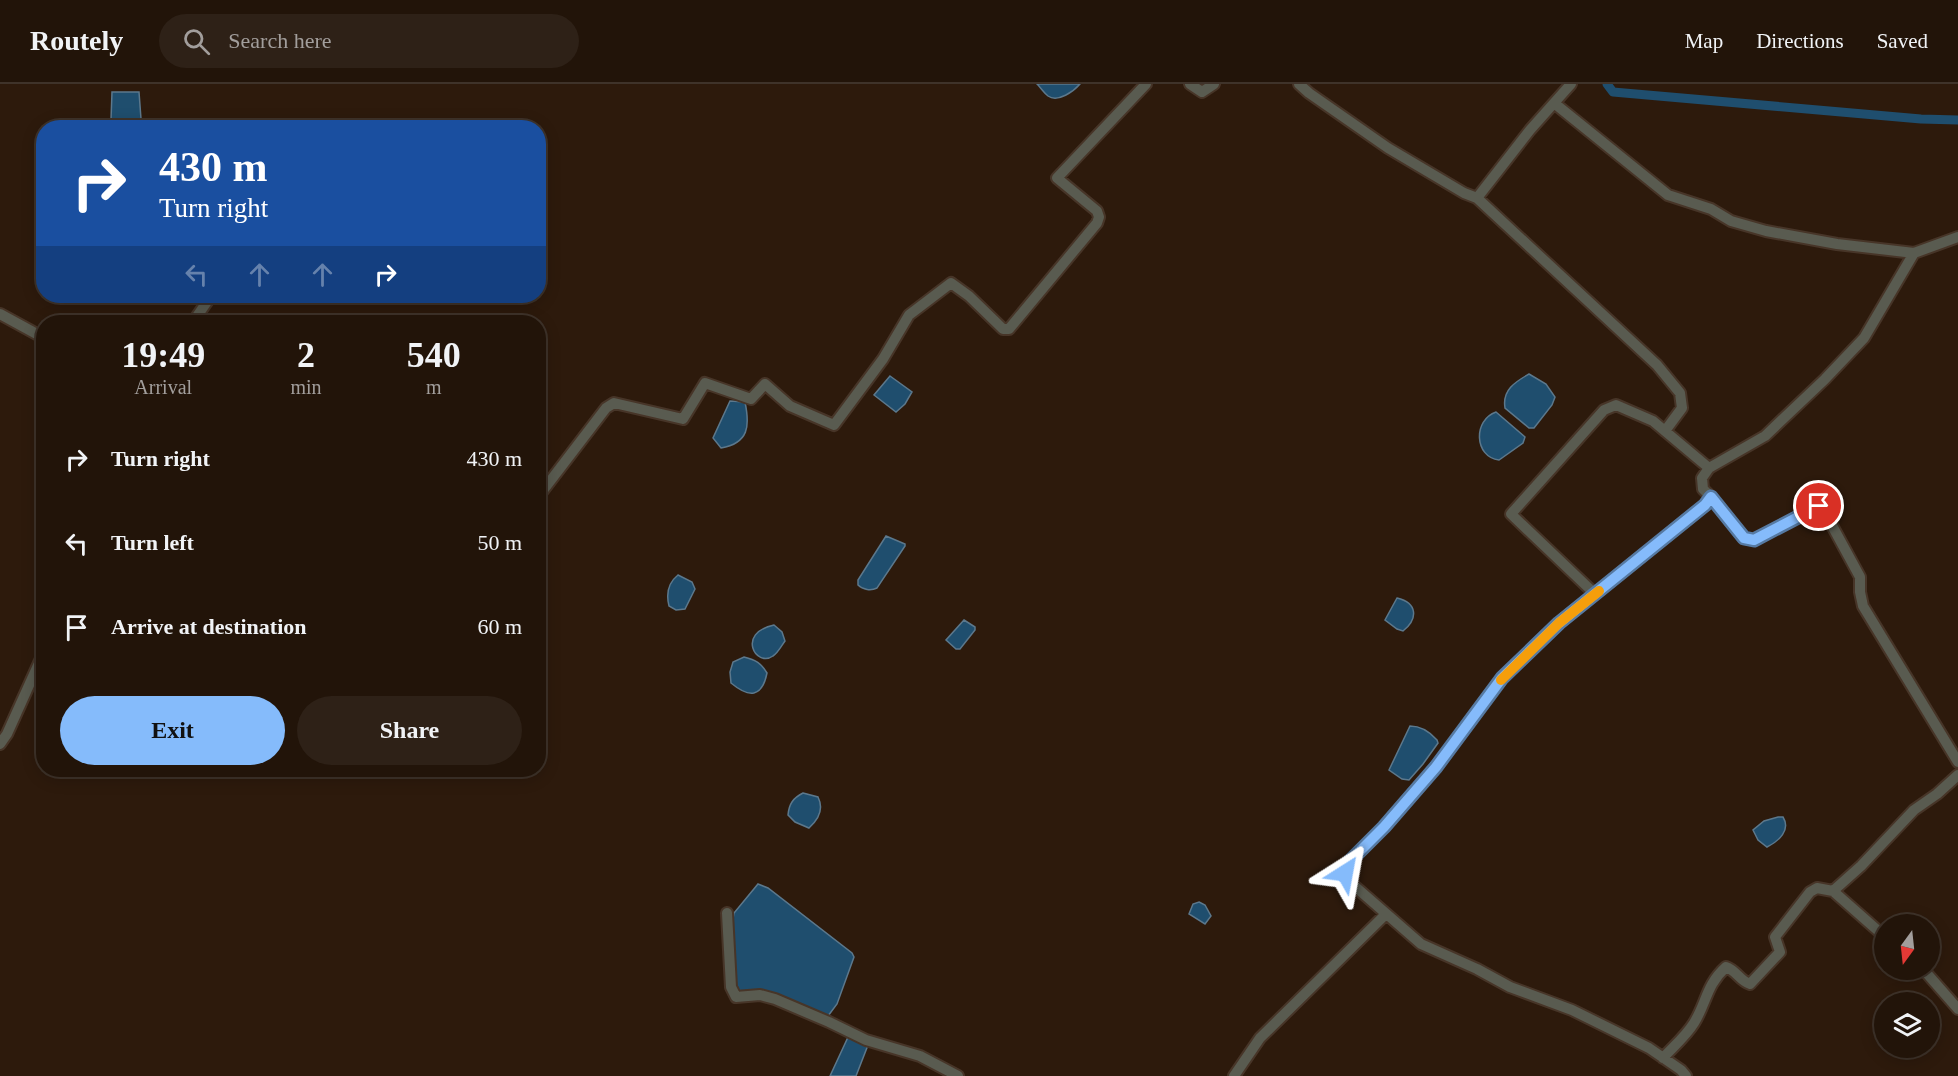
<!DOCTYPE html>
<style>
:root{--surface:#221409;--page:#2e2117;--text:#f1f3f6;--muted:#a29e9c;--line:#3f332a;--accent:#85bbfb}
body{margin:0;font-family:"Times New Roman",serif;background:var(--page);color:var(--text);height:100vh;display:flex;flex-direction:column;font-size:22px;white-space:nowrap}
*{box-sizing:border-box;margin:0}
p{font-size:20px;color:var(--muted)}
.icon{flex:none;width:33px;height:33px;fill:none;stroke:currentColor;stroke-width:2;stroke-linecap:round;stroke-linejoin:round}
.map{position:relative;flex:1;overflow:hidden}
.panel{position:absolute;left:36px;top:231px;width:510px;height:462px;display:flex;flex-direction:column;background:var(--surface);border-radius:24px;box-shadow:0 3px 15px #0003,0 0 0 2px var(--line)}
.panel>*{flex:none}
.guide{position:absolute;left:36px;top:36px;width:510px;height:183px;border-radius:24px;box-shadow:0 3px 15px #0003,0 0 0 2px var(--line);background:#1a4fa0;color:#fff;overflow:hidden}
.needle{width:39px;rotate:195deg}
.buttons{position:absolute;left:1874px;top:830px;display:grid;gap:12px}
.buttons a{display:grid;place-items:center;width:66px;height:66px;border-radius:50%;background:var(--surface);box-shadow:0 3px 15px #0003,0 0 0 2px var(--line);font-size:30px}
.pin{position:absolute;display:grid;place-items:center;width:51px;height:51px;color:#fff;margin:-26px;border:3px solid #fff;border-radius:50%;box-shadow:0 2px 6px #0007}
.me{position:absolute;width:66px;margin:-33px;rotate:34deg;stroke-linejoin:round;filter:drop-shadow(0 0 4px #0008)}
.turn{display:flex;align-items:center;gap:21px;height:126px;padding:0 24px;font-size:27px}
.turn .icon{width:78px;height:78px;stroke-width:2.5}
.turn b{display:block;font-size:42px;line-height:51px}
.lanes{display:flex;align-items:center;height:57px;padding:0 24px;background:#0003;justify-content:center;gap:30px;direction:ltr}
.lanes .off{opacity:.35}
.eta{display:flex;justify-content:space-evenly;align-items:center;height:102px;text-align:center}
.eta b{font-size:36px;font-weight:700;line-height:42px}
.primary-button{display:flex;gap:12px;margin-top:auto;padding:12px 24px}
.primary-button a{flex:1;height:69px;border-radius:36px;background:var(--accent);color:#111;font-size:24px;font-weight:700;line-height:69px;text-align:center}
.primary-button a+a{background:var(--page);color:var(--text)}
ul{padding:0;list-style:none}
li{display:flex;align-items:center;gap:18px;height:84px;padding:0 24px}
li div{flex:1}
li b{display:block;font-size:22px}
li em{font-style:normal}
header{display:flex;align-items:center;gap:36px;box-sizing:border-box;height:84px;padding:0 30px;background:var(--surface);border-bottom:2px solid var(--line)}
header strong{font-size:28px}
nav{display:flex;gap:33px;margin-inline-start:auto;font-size:21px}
.search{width:420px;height:54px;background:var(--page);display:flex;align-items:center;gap:15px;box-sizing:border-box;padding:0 21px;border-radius:33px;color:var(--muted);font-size:22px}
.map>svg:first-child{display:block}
.water{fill:#1f4e6e;stroke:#5c788c;stroke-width:1.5}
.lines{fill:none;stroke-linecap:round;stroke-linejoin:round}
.canal{stroke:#1f4e6e;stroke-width:9}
.minor-casing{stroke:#473528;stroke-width:14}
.minor{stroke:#595b50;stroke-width:10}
.route-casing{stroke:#567aa3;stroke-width:15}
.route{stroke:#85bbfb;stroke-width:10}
.slow{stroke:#f59e0b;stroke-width:10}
</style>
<header>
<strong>Routely</strong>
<div class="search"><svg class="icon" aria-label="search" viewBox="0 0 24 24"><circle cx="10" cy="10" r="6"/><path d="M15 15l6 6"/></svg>Search here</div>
<nav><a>Map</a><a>Directions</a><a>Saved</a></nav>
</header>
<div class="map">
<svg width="1958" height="992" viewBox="0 0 1958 992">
<rect width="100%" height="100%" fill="#2d1a0c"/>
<path class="water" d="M1037,0H1080C1074,7 1058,19 1048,12C1044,9 1040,3 1037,0Z
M112,8H139L141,35L111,36Z
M1529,290L1546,300L1555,313L1552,321L1534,344H1529L1505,324C1502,306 1515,298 1529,290Z
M890,292L912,308L905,320L896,328L874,311Z
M730,317L745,318C750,342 749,359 721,364L713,354Z
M1496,328L1525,353L1523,359L1499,376C1474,373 1473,336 1496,328Z
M886,452L905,460V462L877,504C871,507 863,506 858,501V496Z
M678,491L692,498L695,505L685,525L676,526L669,522C666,510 668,499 678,491Z
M1397,514C1418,519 1418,535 1403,547L1397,545L1385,536Z
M964,536L975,543V546L960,565H956L946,556Z
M774,541L782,548L785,557C782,561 778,569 773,572C756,584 736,549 774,541Z
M744,573C756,576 761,579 767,589C762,614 749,614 731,599L730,588L733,578Z
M1410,642C1421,642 1430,648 1437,656L1438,659L1423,680L1409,696L1402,695L1389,686Z
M803,709L818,713C824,725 818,736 809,744L795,738L788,731C789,720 793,714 803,709Z
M1778,733H1783C1791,746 1779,757 1767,763L1758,756L1753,746L1764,737Z
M758,800L768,804L852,869L854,873L837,920L828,932L806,924L743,908L735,904L732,840L734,829Z
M1199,818L1205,821L1211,832L1205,840L1189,830L1193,820Z
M849,951L868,961L856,992H830Z"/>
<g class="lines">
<path class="canal" d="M1607,0L1613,8L1921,35L1958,36"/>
<g class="minor-casing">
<path id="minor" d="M1190,0L1202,8L1214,0
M1299,0L1309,9L1388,64L1464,109L1477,114L1530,46L1554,19
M1571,0L1554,19L1668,111L1711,125L1731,137L1766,147L1837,160L1914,169
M320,44L321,41
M1477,114L1657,281L1680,309L1682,324L1665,347
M0,230L44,254
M193,238L211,212
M538,413L606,324L614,319L683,335L705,299L751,315L765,300L790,322L834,341L883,275L909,231L951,199L969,212L1003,245H1009L1097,139L1099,133L1097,127L1057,94L1146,0
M1711,413L1744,454L1754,456L1819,422L1822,423L1860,493V508L1863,522L1958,678
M1595,510L1511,430L1604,326L1616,321L1653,337L1709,384
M0,660L7,650L44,568
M1833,807L1884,852
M727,829L731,903L736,913L760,911L775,915L829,938L866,956L920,972L958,992
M1923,885L1958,925
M1663,974C1673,963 1686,952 1694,939C1707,918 1706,901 1726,883C1736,886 1740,897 1750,900L1780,868L1775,853L1810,808L1817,804L1833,807L1861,782L1914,726L1937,710L1958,691
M1234,992L1260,954L1386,830
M1686,992L1681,986L1649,964L1572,926L1510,903L1477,885L1421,860L1351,799L1345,789L1344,783L1384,743L1436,683L1502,594L1559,539L1705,421L1711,413L1703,405L1702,394L1709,384L1765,352L1825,295L1864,254L1914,169L1958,153"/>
</g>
<use href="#minor" class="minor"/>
</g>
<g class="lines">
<g class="route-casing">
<path id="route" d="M1345,789L1344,783L1384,743L1436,683L1502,594L1559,539L1705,421L1711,413L1744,454L1754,456L1819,422"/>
</g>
<use href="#route" class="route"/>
<path class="slow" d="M1501,596L1559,539L1599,507"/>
</g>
</svg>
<div class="buttons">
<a><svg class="needle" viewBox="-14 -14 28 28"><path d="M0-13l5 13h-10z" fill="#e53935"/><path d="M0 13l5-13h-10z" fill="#a29e9c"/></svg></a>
<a><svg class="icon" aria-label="layers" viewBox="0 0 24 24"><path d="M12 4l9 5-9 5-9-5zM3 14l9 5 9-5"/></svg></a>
</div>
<div class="pin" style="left:1819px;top:422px;background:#d93025"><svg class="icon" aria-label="arrive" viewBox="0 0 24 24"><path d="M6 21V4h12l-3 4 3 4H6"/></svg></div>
<svg class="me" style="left:1345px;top:789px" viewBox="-20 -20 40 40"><path d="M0-17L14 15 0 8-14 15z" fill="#85bbfb" stroke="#fff" stroke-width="4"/></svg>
<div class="guide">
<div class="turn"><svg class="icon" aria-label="right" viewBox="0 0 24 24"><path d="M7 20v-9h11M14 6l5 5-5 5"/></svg><div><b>430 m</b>Turn right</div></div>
<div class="lanes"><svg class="icon off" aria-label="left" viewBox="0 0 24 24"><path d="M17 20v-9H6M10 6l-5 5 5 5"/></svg><svg class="icon off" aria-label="ahead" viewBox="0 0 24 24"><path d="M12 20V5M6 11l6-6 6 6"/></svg><svg class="icon off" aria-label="ahead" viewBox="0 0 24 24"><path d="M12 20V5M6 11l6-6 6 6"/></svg><svg class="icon" aria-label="right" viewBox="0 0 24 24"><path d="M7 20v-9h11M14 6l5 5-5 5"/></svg></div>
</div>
<section class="panel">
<div class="eta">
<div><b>19:49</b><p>Arrival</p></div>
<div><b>2</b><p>min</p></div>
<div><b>540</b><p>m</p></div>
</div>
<ul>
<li><svg class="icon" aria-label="right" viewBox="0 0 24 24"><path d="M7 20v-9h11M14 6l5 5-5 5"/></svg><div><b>Turn right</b></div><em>430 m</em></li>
<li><svg class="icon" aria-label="left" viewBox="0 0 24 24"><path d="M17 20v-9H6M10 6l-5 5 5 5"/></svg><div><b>Turn left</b></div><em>50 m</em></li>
<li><svg class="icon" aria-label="arrive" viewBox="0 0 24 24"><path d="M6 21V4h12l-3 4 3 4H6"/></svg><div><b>Arrive at destination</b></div><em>60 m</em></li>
</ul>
<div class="primary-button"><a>Exit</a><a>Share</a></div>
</section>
</div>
